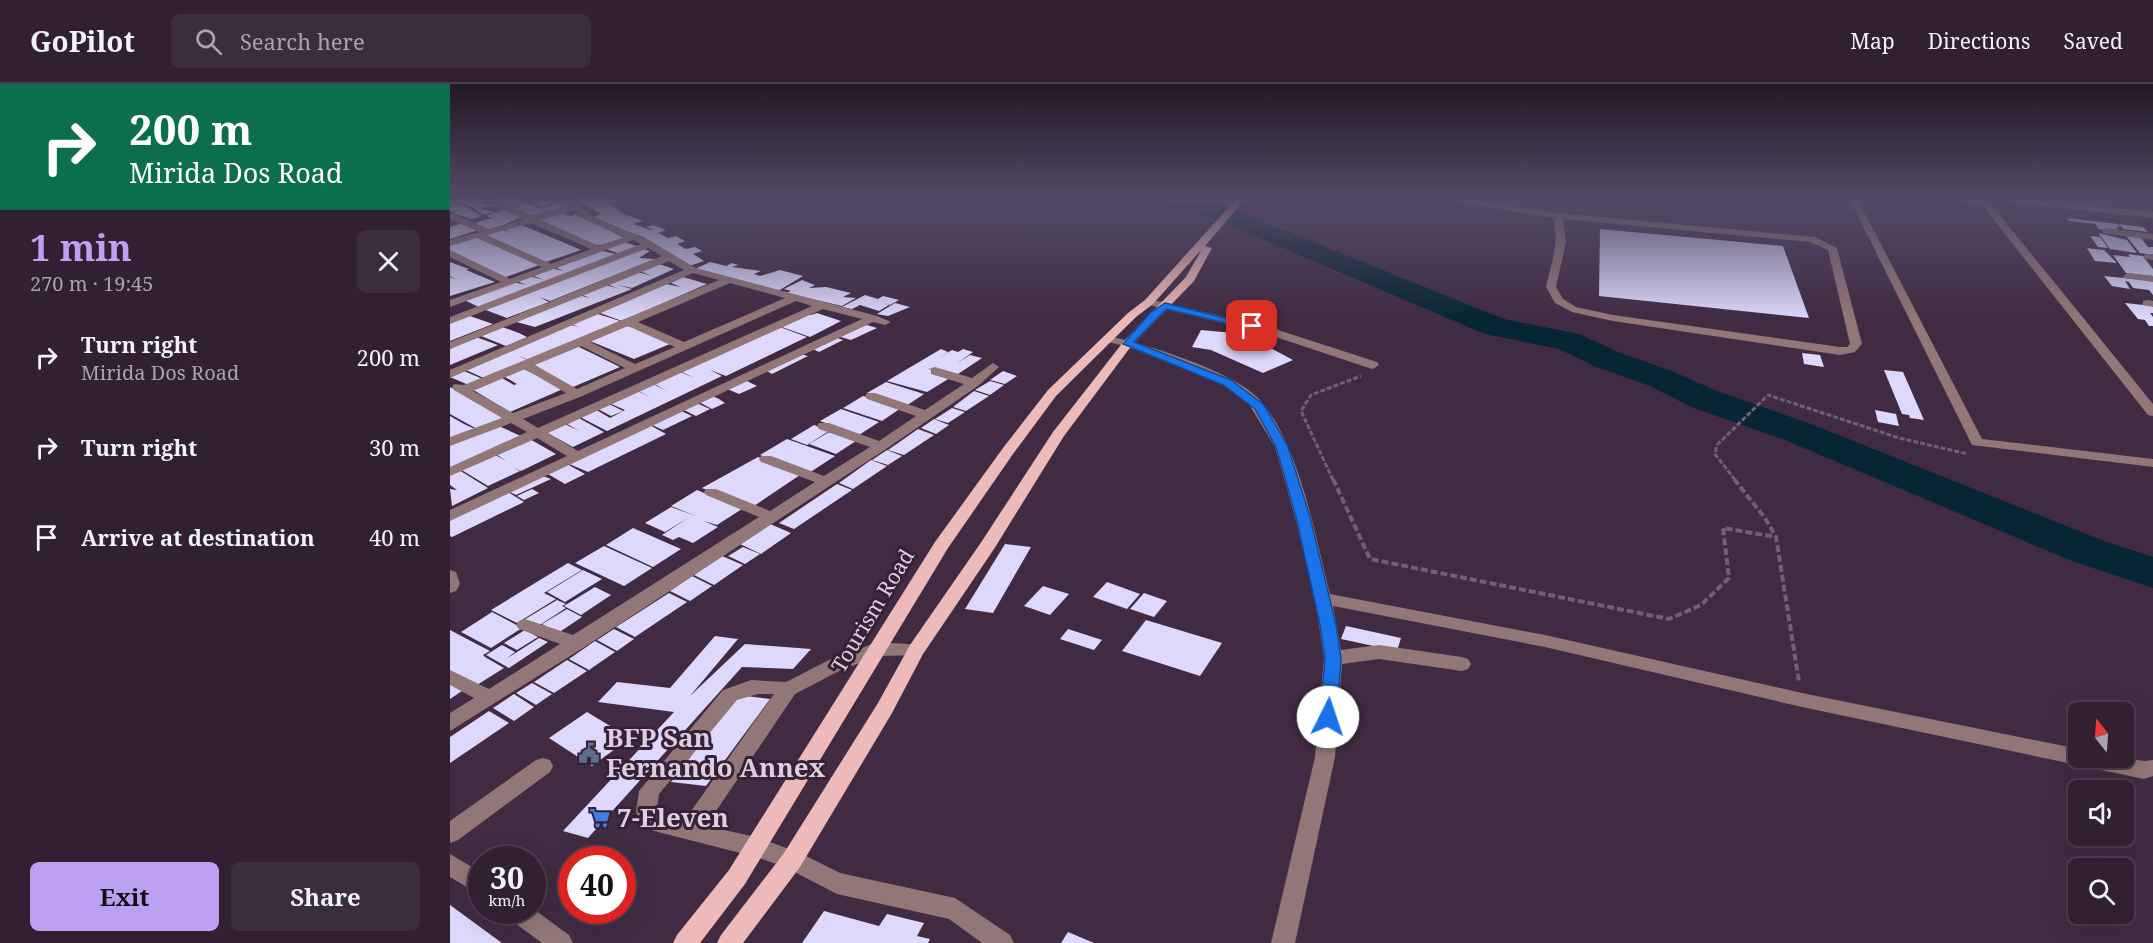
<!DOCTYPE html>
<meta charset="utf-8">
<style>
:root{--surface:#302032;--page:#3c2d3e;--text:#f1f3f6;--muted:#a8a3ac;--line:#4b3e4d;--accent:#bca0f2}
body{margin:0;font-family:"Noto Serif",serif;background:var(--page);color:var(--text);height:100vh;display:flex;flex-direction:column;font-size:22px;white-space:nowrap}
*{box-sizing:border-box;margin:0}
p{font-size:20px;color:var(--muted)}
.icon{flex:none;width:33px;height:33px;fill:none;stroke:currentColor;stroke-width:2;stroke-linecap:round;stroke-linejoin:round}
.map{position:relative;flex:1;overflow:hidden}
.side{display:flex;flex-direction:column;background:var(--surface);width:450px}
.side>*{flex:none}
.hud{background:#0b6e4f;color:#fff;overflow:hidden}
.needle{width:39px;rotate:343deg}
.buttons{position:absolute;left:1618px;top:618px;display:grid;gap:12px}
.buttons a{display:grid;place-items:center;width:66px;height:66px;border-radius:9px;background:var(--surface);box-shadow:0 6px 24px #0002,0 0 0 2px var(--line);font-size:30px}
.speed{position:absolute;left:18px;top:762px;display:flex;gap:12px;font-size:30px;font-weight:700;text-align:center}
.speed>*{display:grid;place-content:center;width:78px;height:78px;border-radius:50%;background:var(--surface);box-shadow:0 6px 24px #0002,0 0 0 2px var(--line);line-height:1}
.speed small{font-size:15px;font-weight:400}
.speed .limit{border:9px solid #d22;background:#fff;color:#111}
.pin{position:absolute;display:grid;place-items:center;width:51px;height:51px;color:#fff;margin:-26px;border-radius:12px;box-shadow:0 3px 9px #0006}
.me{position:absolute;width:66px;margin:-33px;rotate:4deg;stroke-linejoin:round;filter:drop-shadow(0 0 4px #0008)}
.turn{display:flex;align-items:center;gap:21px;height:126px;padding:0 30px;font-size:27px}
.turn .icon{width:78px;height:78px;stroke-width:2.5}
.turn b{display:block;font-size:42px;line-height:51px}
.round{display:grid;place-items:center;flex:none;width:63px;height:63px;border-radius:9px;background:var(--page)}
.head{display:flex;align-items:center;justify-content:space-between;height:102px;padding:0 30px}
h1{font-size:36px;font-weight:700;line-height:45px;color:var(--accent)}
.cta{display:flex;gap:12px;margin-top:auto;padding:12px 30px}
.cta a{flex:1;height:69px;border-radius:9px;background:var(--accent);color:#111;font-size:24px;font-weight:700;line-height:69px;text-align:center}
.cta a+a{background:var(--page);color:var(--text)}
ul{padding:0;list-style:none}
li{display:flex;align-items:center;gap:18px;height:90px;padding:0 30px}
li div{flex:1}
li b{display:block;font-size:22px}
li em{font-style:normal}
header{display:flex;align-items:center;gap:36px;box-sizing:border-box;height:84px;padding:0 30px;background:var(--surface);border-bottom:2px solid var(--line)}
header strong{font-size:28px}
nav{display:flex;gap:33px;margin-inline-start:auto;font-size:21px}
.search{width:420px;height:54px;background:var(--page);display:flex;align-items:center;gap:15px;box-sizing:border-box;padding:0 21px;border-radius:9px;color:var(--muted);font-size:22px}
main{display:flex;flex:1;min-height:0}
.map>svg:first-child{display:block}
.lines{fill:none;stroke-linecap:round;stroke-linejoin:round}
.river{fill:#072532;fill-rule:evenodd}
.building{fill:#ddd8fc}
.path-far1{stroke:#715f74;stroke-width:3;stroke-dasharray:5 2;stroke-linecap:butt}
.path{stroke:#715f74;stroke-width:4;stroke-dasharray:7 3;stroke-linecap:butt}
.minor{fill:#917777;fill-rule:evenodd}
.major{fill:#edbab9;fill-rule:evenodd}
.route{fill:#1a73e8;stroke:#114b97;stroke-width:1.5}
.labels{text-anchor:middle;stroke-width:6;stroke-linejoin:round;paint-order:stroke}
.street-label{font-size:21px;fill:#dccfde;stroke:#352238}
.near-poi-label{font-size:26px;font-weight:bold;fill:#dccfde;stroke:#352238;text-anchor:start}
</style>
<header>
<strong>GoPilot</strong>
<div class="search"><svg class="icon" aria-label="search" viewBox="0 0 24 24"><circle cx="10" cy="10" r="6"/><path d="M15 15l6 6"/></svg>Search here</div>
<nav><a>Map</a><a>Directions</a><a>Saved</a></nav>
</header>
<main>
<section class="side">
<div class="hud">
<div class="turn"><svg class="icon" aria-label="right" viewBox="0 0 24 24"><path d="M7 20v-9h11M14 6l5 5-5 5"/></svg><div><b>200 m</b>Mirida Dos Road</div></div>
</div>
<div class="head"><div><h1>1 min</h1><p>270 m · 19:45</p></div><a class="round"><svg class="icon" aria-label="close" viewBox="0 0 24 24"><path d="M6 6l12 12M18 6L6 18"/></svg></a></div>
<ul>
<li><svg class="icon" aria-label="right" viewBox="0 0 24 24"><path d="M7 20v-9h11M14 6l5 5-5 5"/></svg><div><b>Turn right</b><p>Mirida Dos Road</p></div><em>200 m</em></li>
<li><svg class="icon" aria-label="right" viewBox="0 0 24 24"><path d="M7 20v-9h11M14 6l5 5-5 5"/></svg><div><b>Turn right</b></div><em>30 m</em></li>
<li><svg class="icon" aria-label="arrive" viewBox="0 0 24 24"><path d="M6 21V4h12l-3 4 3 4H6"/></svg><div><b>Arrive at destination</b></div><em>40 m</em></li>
</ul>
<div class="cta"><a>Exit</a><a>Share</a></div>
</section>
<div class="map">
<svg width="1703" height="859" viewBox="0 0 1703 859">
<rect width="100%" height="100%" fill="#402b43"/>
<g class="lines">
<path class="river" d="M697,114C731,114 775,115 804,134L1054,235L1129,250L1168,268L1224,288L1267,307L1361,340L1654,457L1703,473V504L1622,477L1335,356L1241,323L1200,302L1144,282L1109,265L1035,250L786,144L777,138L700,119Z"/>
</g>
<path class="building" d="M0,114L29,115L38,118L32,119L46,122L30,124L44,128L34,131L22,123L0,116Z
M38,114H68L78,119L62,123Z
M100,114H106L104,115L109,117L92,123L83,119Z
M157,114L163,118L157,119L171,127L169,128L193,137L183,140L201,146H203L196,143L203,141L216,146L199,152L209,149L218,154L226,152L235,157L227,160L236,165L245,163L252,167L243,170L254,177L239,182L193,153L139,134L151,130L126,115Z
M111,118L122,122L101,128L90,125Z
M0,119L13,121L32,132L22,135L3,129L12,125L0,128Z
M77,120L88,124L96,128L82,132L61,125Z
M53,126L72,133L40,146L25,139L42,134L49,136L36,132Z
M111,128L121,132L125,130L175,154L150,161L141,160L83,136Z
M1617,134L1668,140L1670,143H1666L1670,148L1649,145L1645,140L1619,137Z
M13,139L28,146L0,155V143Z
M67,139L110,157L131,166L93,179L30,151L50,145L63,149L51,144Z
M1669,140L1693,143L1698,148L1673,145Z
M1150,145L1333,162L1359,234L1149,212Z
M1648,149L1677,156L1687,169L1660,165Z
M26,152L92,180L53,194L0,168V160L11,159L7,158Z
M1640,152L1650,153L1658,164L1648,163Z
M1676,152L1691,154L1698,163H1703V171L1690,169Z
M174,158L190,163L170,170L156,165Z
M1637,164L1654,166L1667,179L1645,177Z
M193,165L200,167L189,174L205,175L100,217L89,213L99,218L57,234L33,225Z
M149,166L170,171L31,224L14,216L63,198L77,201L66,197L79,192L94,196L81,191L100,184L114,187L104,183Z
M1678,170L1693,172L1703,185V192L1676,189L1663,171L1680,173Z
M0,178L19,185L16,186L45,198L0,212V193L7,196L0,192Z
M260,178L276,182L282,179L288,181L282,183L311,187L304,190L310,192L330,186L353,192L328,207L245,185Z
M209,180L224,185L182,204L168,201L182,205L85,243L63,237L128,211L140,214L130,210L154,201L167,204L156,200L188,188L202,192L190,187Z
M1654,192L1703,197V211L1699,206L1683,204L1679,198L1675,197L1680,205L1662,202Z
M233,193L257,200L172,237L150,229L216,200L231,203L221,199Z
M352,196L365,201L359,204L376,203L401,209L393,213L406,214L392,222L336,209L341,207L334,205Z
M415,211L428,215L433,212L449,216L440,221L434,219L439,221L429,227L410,221L402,225L392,223Z
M445,219L460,223L438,232L427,230Z
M1675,219L1703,222V229H1700L1703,233V242H1699L1695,236L1688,235Z
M355,229L361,231L367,229L391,237L360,253L329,242Z
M148,230L170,237L82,277L68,272L80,277L38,296L16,286L117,240L129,243L121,240Z
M17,231L43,240L0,257V238Z
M173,241L192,246L220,260L184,275L135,255Z
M417,241L427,244L401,256L387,252Z
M327,242L357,253L276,292L260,286L272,292L157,347L128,332L145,325L160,334L175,326L159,319L186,306L202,314L187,306L201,299L217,307L203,299L228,287L244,294L230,287Z
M52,243L69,249L77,253L56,262L31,252Z
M751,246L794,250L843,276L813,289L761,266L742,263Z
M26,253L48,261L0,281V265Z
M385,253L393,256L369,268L361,264Z
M125,261L170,283L123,303L79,280Z
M491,265L498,268L488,274L502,266L508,268L513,265L523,268L506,280L520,271L532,274L505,292L477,284L500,294L477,308L437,297Z
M1352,269L1370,271L1374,283L1354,280Z
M350,270L358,272L322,290L314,285Z
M72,284L113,305L60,328L20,304L52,294L64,301L67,300L53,292Z
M1434,286L1453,288L1474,336L1460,334L1459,331L1452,330Z
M14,287L35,296L21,302L0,293Z
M553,287L567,292L555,300L540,296Z
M295,296L307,302L289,310L277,305Z
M540,297L554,301L540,311L525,306Z
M436,298L474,310L456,322L417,309Z
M0,303L17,312L55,333L27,345L0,330Z
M524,307L539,312L516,327L503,323Z
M260,311L269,315L275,319L262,325L247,317Z
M413,312L451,324L432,337L393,324Z
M244,318L260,325L246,332L230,324Z
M157,319L173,327L161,332L146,324Z
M502,324L515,328L498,339L485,335Z
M391,325L429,338L409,351L370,337Z
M229,326L242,332L213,346L200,340Z
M1425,326L1446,330L1449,342L1428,338Z
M0,332L14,340L25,345L0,356Z
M127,333L154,348L123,363L94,347L113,339L129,347L114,338Z
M484,335L499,341L486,350L471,344Z
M198,340L216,350L138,388L117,379Z
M364,341L379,347L357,361L341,355Z
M49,342L75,354L0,387V361Z
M468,345L484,351L454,371L438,366Z
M379,348L406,357L386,370L359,360Z
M78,354L106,370L71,387L62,383L70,387L38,402L10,385L43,370L55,376L44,369Z
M337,355L385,372L359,389L310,371Z
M437,366L452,372L438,381L422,376Z
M308,373L353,389L301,424L252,404Z
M421,376L437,382L403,405L389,399Z
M117,380L135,390L115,400L98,390Z
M9,386L38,404L2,422L0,405L7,406L0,401V390Z
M93,392L101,395L66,411L60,408Z
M387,400L402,406L344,445L329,439Z
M82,405L89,409L74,416L67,412Z
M247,406L292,425L267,441L254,437L268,443L243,459L229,453L223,456L212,451L238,434L215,448L195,439L221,423L246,432L221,422Z
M58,408L74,418L2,453L0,452V435Z
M320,440L341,449L311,470L290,460Z
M183,444L231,465L203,483L156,461Z
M555,460L581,463L543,529L515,525Z
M154,462L202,484L174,502L125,479Z
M293,463L310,470L295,480L278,472Z
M272,472L293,481L264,501L244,491Z
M118,479L132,486L94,509L106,515L67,539L41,526Z
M133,486L152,495L115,518L97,508Z
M242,492L262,502L240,517L220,507Z
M657,498L690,510L677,525L643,513Z
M593,502L619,510L600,531L574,522Z
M145,503L161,511L131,531L114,522Z
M219,509L237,518L185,553L166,543Z
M694,509L717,517L704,533L680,525Z
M107,516L116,520L112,522L116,524L85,544L72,537Z
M117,525L132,533L108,549L92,540Z
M42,528L72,544L41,564L11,548Z
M696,536L772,559L750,592L672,567Z
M896,542L951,554L947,567L891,555Z
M164,545L184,555L167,567L147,556Z
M618,545L652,556L644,566L610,555Z
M0,546L40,567L33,571L35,573L54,584L27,601L0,590Z
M75,546L88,553L67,566L54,559Z
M265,552L288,555L240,612L295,560L361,565L343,585L292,583L138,754L113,747L224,628L148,618L167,598L220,604Z
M89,554L98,558L59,584L36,571L52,561L65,568L56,575Z
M145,557L165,568L139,586L119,575Z
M117,576L137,587L104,609L84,598Z
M82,599L102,610L86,621L66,609Z
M0,600L12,607L0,615Z
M64,610L84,623L64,637L43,624Z
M288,611L320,615L256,702L221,698Z
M39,627L59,639L0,679V653Z
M137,628L180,654L142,682L99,654Z
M0,821L52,859H0Z
M374,827L429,842L437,830L474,839L467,852L480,855L478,859H352Z
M618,848L644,859H611Z"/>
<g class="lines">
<path class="path-far1" d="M883,396L851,327L861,311L911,292
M1285,396L1265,370L1267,361L1318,311L1449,354L1518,370"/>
<path class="path" d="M883,395L920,475L1219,535L1251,521L1279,494L1273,444L1326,453
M1284,395L1315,434L1326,453L1349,598"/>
<path class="minor" d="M30,114H42L83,132L118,122L109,114H119L142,132L202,158L246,184L427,232L441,238L435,241L423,238L0,437V426L117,372L87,354L0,392V383L77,348L61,339L0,362V353L52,334L4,306L2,303L4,300L14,301L269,196L243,189L0,294V286L234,186L219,177L0,265V258L212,172L198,164L0,240V233L191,160L183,156L0,223V216L51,198L0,173V166L60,195L92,183L27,154L0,162V156L29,148L0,135V129L39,145L74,135ZM124,126L136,136L175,153L149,162L91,136ZM81,139L141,165L101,180L37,151ZM280,199L335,214L234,258L188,238ZM346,217L362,222L88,344L73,335L130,313ZM373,225L412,235L128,367L98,349ZM178,242L225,263L185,280L140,258ZM131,262L175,284L127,305L85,281ZM75,285L116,309L63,329L23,307Z
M983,114H1008L1107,129L1365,153L1387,164L1412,260L1405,268L1390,271L1163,237L1122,228L1105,219L1096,203C1101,180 1110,157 1103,134ZM1113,135L1360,158L1378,166L1400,260L1397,263H1390L1163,231L1126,223L1113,215L1106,203L1116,158Z
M1399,114H1407L1532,355L1703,375V383L1522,361Z
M1481,114H1536L1703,320V332L1698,331L1532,121Z
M1547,114H1577L1703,128V134L1551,117Z
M1656,144L1703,150V156L1653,149V145Z
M1697,170H1703V176L1694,175V171Z
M1678,189L1703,192V198L1674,194L1673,192Z
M699,215L825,245L927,278L929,281L923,285L919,284L817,250L695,220V216Z
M1697,216L1703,217V223L1693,221V217Z
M657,252C694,259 782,287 808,314C849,357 865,452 880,510L1095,551L1352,609L1629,665V674H1673L1694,677L1703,676V692L1694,695L1352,623L1095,563L883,522L891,566L929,561L1012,573L1018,575L1021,580L1018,585L1012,587L929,575L892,580L885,673L845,859H821L865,673L874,574L865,514L845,433L825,363L797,317L773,301L745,289L675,262L653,257L651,255Z
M543,279L549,283L528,302L436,365L133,564L0,647V629L24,614L0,601V586L39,605L110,560L69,545L66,541L69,537L75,535L123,551L309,433L256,411L254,408L256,405H266L320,427L365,398L311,378L309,375L311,372H321L374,392L420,363L369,345L367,342L369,339H379L429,357L466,332L417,315L415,312L417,309H425L475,326L514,300L481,290V284L485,283L522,294Z
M0,486L6,488L10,500L6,507L0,509Z
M428,558L472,561L475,566L472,571L429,572L391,586L345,610L256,742L306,753L350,769L390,789L505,814L560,851L564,859H532L499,835L387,810L335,783L306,773L208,748L201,746L189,735L186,728L189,707L273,606L301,596L336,598L379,576ZM308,610H324L234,737L215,732L207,725L209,710L287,616Z
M93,674L100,676L103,682L100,688L8,756L0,759V737L86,676Z
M0,770L32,789V812L0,793Z
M82,824L119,851L123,859H92L58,834L55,826H82Z"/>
<path class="major" d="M787,114H796L755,162L762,164L744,197L682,261L614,352L544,465L473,570L442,629L350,783L293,859H267L271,851L334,769L428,619L460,561L532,457L603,348L674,257L736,193L752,165L703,220L686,233L606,312L563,370L498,464L295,800L250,859H223L227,851L279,786L485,458L553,364L598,306L678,229L695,216Z"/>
</g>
<linearGradient id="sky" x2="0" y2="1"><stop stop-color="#231825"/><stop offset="0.49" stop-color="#534a66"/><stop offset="1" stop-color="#534a66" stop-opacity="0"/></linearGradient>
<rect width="1703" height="235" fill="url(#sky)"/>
<path class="route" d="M715,219L807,242L802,245L716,225L684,258L781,296L814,321L838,363L860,433L886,541L891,574L887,633L884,638L878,640L872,638L870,633L875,574L870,541L846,433L826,363L805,325L773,301L673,260L700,229Z"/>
<defs>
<g id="civic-bare" transform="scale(1.62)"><path d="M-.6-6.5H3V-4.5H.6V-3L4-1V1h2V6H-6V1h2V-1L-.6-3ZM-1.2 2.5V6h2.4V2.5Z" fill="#5c6f8a" stroke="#352238" stroke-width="2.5" paint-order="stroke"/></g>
<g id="supermarket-bare" transform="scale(1.62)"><path d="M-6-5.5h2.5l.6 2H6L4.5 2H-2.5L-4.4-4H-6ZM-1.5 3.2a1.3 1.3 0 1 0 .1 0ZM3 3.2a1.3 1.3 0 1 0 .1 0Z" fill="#3f7fe0" stroke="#352238" stroke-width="2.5" paint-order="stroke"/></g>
</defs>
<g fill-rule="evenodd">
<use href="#civic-bare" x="139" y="669"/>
<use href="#supermarket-bare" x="150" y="734"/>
</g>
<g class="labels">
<g class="street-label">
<text transform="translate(423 527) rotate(-59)" y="7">Tourism Road</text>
</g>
<g class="near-poi-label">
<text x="156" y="663">BFP San<tspan x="156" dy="30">Fernando Annex</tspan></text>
<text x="167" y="743">7-Eleven</text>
</g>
</g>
</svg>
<div class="buttons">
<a><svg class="needle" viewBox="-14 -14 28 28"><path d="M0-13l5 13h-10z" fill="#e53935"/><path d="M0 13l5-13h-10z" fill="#a8a3ac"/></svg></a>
<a><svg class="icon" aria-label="sound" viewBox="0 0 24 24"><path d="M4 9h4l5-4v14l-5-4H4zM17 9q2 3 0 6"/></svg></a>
<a><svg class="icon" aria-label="search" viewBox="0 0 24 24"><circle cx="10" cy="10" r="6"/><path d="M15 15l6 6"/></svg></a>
</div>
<div class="speed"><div>30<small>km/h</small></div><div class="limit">40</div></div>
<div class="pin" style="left:802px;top:242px;background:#d93025"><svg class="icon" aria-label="arrive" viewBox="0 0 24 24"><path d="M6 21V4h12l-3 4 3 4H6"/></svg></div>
<svg class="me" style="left:878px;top:633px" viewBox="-20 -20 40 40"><circle r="19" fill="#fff"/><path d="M0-13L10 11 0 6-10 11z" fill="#1a73e8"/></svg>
</div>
</main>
